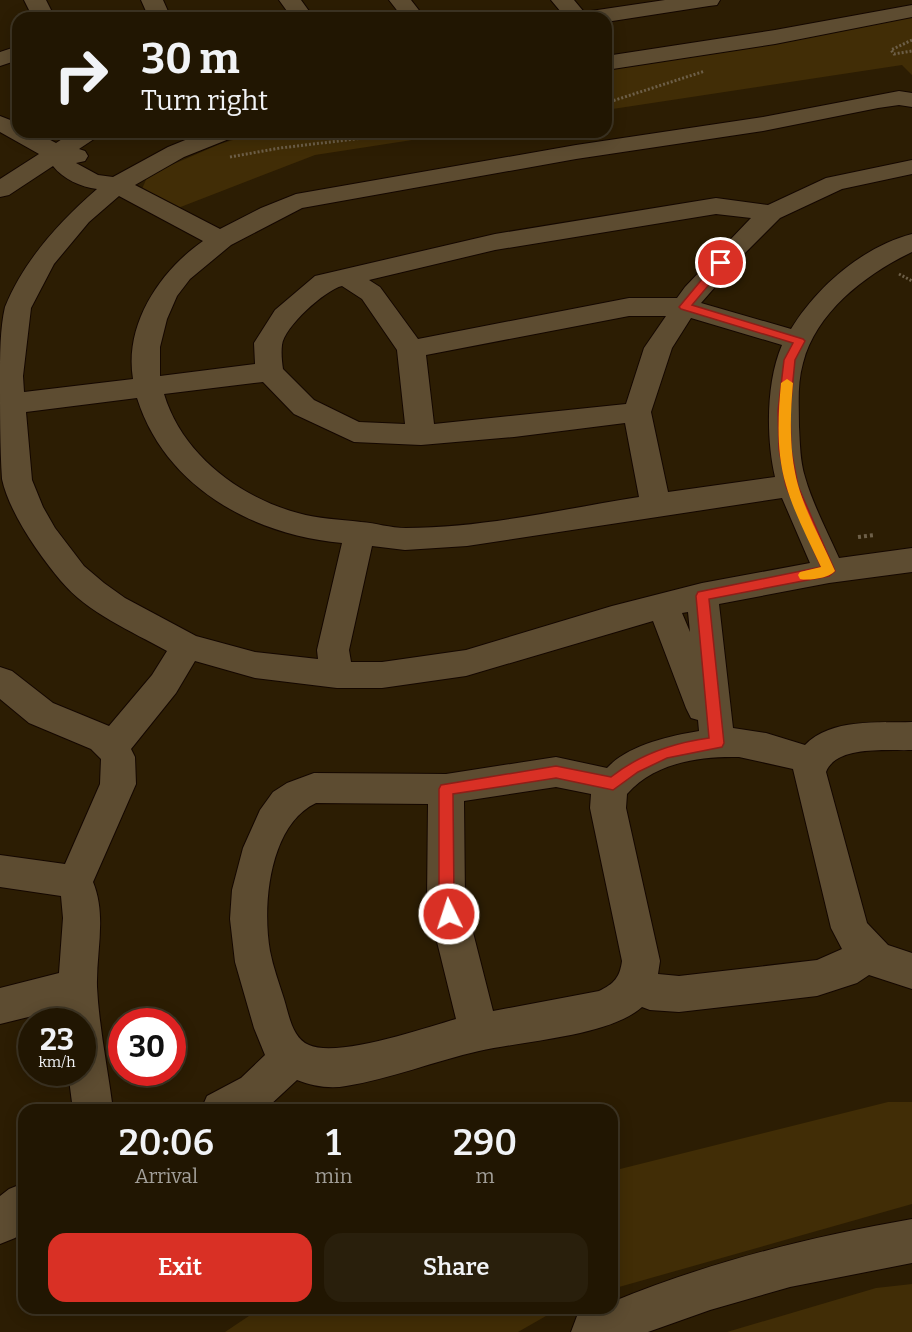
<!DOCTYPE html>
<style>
:root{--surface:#211602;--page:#291f0c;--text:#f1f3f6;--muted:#a29f99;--line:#3e3524;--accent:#d93025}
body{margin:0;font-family:Bitter,serif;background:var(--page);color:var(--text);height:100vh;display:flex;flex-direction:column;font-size:22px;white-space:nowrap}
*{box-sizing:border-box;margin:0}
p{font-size:20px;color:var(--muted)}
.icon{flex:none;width:33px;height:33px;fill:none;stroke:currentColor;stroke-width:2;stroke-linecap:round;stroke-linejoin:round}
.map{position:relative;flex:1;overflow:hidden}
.panel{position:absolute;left:18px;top:1104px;width:600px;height:210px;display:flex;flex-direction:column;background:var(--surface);border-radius:18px;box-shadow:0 3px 15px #0003,0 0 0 2px var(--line)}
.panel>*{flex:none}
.top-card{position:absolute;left:12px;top:12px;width:600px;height:126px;border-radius:18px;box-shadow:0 3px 15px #0003,0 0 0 2px var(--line);background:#211602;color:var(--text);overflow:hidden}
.speed{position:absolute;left:18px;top:1008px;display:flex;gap:12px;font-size:30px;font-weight:700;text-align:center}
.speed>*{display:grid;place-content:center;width:78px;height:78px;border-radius:50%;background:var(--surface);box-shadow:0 3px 15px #0003,0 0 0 2px var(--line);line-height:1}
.speed small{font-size:15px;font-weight:400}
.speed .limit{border:9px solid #d22;background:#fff;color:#111}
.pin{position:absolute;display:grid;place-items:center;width:51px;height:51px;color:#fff;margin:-26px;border:3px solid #fff;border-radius:50%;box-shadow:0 2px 6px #0007}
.me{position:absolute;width:66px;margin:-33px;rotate:356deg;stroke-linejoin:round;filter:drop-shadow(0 0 4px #0008)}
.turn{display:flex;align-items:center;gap:21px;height:126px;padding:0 30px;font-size:27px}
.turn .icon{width:78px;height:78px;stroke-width:2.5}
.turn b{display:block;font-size:42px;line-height:51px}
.eta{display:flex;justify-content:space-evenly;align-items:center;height:102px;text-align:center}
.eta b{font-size:36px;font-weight:600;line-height:42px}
.primary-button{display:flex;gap:12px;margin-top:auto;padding:12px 30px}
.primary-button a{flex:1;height:69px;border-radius:18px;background:var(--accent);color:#fff;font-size:24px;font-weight:600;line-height:69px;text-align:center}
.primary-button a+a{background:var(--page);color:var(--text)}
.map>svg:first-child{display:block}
.green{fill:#412d06}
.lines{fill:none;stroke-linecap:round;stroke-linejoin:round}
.minor-casing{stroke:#140700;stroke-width:2}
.path-far1{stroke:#6d5f48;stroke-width:3;stroke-dasharray:2 2;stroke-linecap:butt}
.path{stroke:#6d5f48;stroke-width:4;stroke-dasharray:3 3;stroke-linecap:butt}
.minor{fill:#5d4c31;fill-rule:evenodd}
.route{fill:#d93025;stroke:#8d1f18;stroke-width:1.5}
.slow{fill:#f59e0b}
</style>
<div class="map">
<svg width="912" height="1332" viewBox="0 0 912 1332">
<rect width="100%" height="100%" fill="#2c1d03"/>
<path class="green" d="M912,9V75L902,65L606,110V67Z
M258,132H464L315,155L178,208L142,189L148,175L220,144Z
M888,1102H912V1204L612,1289V1171Z
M912,1284V1332H727L876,1288Z
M261,1308H560L518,1332H225Z"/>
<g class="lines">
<g class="minor-casing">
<path id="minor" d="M24,0H46L55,18H33Z
M141,0H163L171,18H149Z
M279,0H301L314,18H292Z
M389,0H411L425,18H403Z
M551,0H574L584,12L665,0H720L717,5L709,6L606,22V18H566Z
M912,5V17L775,44L606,70V56L775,30Z
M18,46V60L0,66V52Z
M899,91L912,93V107L899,105L878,108L763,131L576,159L302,208L231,245L190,279L177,296L167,319L160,347V376L255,364L254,343L275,310L315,276L495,234L716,198L768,205L826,178L912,160V174L842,189L780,218L744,254L701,303L791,329C817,287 862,247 912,234V252C866,274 816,312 803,363C797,384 799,406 799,427C800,444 800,461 805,477C813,505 827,531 839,558L912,548V572L829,583L719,604L733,728L766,733L805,745C831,718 878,723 912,722V750C888,751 836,745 826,772L867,923L888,945L912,953V989L869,975L857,983L817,996L679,1012L650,1010L642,1007C610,1036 523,1041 479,1051C435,1061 390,1079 346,1086C330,1089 312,1086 297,1080L269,1106L262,1110H201L207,1096L241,1078L265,1055L254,1028L235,962L230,919L232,890L243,848L260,810L273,792L287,783L314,773L446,774L556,757L607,768C628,745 669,736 699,731L698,720L691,718L686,708L653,621L466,676L382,688H337L255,678L195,661L176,693L131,749L135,757L136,784L93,882C107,916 96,952 97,987C99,1028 108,1069 113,1110H73L68,1072H82V1022H62L61,1009L0,1024V988L59,973L63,918L61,896L0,887V855L65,864L100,784L101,759L91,749L29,723L0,699V667L12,671L53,703L109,726L152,675L167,651C131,631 88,613 61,581C39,555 9,512 2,479C0,447 0,411 0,379C0,356 0,328 5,307C24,260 60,221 97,189C81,187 63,179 53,166L9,195L0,197V179L39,154L0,132V116L18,123V132H35L56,143L73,132H101L97,137L79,149L85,151L88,156L85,161L76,163L98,175L113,177L168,147L205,132H238L234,137L184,157L135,185L220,229L261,208L296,194L576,145L763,117ZM119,196L203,241C160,271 124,324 133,379L24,392L23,376L31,308L54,264L89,222ZM716,214L751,218L685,287L677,298H629L418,339L380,287L369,280L495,250ZM342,286L362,299L397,350L405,424L359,422L314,400L283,369C282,362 281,353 282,345C284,327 325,290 342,286ZM629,316H666L644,348L626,404L434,424L426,355ZM691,318L782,345C766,382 766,438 775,477L668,492L651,412L672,348ZM263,382L294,414L354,442L421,445L514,437L625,423L639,497C562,509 484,528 406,528C390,528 376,523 361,522C339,519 318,519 298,513C239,497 182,454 164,394ZM137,398C165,487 253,535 342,543L317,650L318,659L255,652L196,636L125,598L104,583L84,566L55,528L43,507L32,480L26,412ZM782,498L810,563L702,583L612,606L466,650L382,662H351L349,650L372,546L405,550L467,546ZM688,612L690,632L682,613ZM739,757L793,769L831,928L842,949L817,960L679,976L658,974L660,961L626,808L627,794C654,763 699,756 739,757ZM556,787L591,794L590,808L622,961C620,977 614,984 599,991L493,1011L465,901L464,801ZM316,803L428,804L427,901L456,1019C424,1028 338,1058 309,1045C292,1038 289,1015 284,999C279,983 273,967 270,951C262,906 269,825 316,803Z
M24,1183V1231L15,1238L0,1244V1196L9,1189Z
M912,1219V1263L790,1287L710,1310L648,1332H571L577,1316L597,1308H612V1302C709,1262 809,1237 912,1219Z"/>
</g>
<path class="path-far1" d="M912,40L891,50L894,54L912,51
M606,103L705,71
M230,157L280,148L414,132
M899,274L912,281"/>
<path class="path" d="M858,537L875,535"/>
<use href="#minor" class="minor"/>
</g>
<path class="route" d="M721,259L727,263L692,305L803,339L805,341L795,360L790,411L791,449L798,486L835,571L829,576L709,599L724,743L722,747L667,758L638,772L613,790L556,778L453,794L454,901L456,914L454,919L449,921L443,919L439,901V789L441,785L556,766L611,777C640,754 672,743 709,738L696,596L698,592L821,567L786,486L779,449L778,411L784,360L793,343L681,309L679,307L718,260Z"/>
<path class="slow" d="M787,379L793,383C790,417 789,452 798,485C806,514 823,543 835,571C829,578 809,581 800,579L798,575L800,572L821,567C809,541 794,513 786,485C776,452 778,417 781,383Z"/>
</svg>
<div class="speed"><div>23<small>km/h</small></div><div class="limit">30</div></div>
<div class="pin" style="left:721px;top:263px;background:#d93025"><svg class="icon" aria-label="arrive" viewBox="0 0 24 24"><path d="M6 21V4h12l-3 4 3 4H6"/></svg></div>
<svg class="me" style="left:449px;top:914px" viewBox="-20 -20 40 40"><circle r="17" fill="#d93025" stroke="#fff" stroke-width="3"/><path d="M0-11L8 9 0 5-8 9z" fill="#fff"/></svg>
<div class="top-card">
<div class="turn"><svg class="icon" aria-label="right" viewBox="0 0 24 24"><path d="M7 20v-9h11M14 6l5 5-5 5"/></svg><div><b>30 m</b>Turn right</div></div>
</div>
<section class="panel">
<div class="eta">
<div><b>20:06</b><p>Arrival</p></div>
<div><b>1</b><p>min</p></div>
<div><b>290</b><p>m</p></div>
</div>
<div class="primary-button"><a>Exit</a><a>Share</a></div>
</section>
</div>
